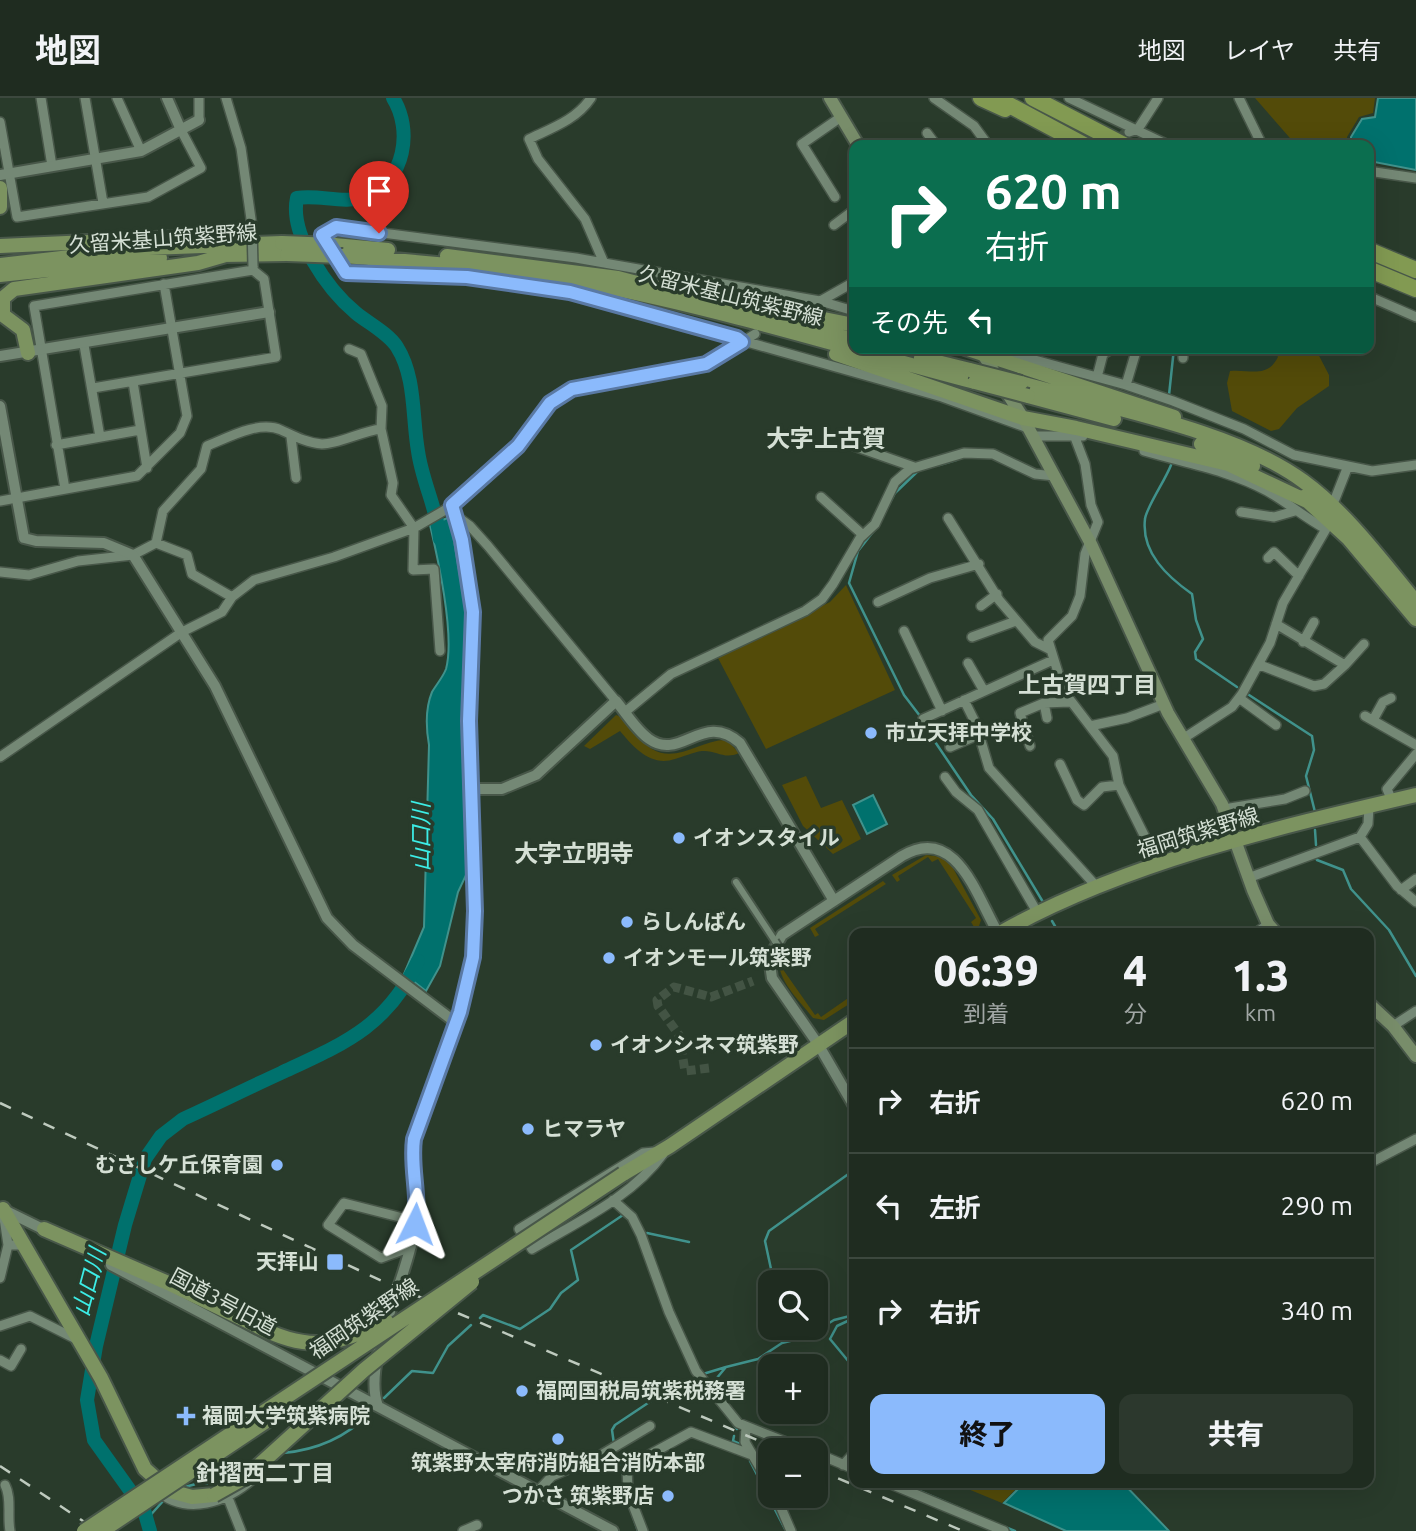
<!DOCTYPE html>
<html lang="ja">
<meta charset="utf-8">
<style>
:root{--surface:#1f2c20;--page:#2c382d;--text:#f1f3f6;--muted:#a1a7a5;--line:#3c483e;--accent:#8bbafc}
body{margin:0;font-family:Ubuntu,"Noto Sans JP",sans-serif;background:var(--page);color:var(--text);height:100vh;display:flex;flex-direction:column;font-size:26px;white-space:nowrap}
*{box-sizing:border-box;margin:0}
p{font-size:23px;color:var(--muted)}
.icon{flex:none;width:38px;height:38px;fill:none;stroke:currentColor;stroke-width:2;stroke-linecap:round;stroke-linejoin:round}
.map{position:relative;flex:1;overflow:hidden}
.side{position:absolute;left:849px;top:830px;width:525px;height:560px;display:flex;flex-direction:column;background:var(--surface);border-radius:14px;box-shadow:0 7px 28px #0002,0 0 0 2px var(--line)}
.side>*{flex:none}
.banner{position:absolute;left:849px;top:42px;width:525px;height:214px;border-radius:14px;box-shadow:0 7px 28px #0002,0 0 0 2px var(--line);background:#0b6e4f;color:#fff;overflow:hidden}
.buttons{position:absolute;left:758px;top:1172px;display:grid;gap:14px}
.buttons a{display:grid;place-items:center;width:70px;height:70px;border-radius:14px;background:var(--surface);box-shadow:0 7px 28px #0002,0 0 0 2px var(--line);font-size:35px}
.pin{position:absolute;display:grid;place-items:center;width:60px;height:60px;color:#fff;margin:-72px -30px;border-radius:50% 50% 50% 0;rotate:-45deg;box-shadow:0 0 7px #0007}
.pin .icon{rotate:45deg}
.me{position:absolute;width:77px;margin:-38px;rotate:3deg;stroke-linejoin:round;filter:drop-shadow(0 0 5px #0008)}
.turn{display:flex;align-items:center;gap:24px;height:147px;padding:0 21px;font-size:32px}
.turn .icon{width:91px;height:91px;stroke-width:2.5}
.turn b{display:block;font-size:49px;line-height:60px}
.then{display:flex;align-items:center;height:66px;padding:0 21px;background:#0003;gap:14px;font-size:26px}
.eta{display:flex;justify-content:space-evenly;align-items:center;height:119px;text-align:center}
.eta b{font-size:42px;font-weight:800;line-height:49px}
.button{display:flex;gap:14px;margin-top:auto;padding:14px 21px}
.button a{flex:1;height:80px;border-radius:14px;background:var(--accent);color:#111;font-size:28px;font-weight:800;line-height:80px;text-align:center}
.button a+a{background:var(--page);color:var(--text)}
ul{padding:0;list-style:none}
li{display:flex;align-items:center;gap:21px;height:105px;padding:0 21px;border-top:2px solid var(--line)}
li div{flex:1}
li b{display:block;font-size:26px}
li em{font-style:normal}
header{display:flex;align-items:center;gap:42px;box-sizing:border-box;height:98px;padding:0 35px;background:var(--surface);border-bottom:2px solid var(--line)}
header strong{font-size:33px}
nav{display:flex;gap:38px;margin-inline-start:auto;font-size:24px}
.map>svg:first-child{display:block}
.green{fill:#534b09}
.water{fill:#00716d;stroke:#40928c;stroke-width:2}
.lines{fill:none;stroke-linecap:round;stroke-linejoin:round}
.stream{stroke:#40928c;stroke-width:2.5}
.river{stroke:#00716d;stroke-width:14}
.minor-tunnel{stroke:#435444;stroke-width:9;stroke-dasharray:9 4.5;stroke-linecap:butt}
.pedestrian-casing{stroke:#485749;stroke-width:10}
.minor-casing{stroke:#485749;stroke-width:12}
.tertiary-casing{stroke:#485749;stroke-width:14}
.secondary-casing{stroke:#485749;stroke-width:16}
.primary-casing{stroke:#485749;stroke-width:18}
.motorway-casing{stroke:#485749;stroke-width:19}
.pedestrian{stroke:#748875;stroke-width:6}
.minor{stroke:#748875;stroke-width:9}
.tertiary{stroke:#748875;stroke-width:10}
.secondary{stroke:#788d6a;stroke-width:12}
.primary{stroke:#7c9360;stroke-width:14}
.motorway{stroke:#829a52;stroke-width:16}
.rail{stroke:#becabe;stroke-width:2.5;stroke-dasharray:12 12;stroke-linecap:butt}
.pedestrian-bridge-casing{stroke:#485749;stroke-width:10;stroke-linecap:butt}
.minor-bridge-casing{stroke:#485749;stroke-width:12;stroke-linecap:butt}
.primary-bridge-casing{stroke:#485749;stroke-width:18;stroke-linecap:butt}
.pedestrian-bridge{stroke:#748875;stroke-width:6}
.minor-bridge{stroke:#748875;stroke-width:9}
.primary-bridge{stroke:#7c9360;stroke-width:14}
.route-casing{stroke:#5a79a4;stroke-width:18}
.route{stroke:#8bbafc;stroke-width:12}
.poi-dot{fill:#8bbafc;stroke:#293b2b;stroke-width:2.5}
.labels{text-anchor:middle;stroke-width:7;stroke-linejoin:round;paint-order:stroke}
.street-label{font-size:21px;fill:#d5e0d5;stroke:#293b2b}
.poi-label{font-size:21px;font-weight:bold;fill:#d5e0d5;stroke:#293b2b;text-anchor:start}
.neighbourhood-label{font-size:23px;font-weight:bold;fill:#d5e0d5;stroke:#293b2b}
.water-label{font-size:23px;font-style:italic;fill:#3cede6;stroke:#293b2b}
.quarter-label{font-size:24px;font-weight:bold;fill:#d5e0d5;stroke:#293b2b}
</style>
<header>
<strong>地図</strong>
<nav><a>地図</a><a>レイヤ</a><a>共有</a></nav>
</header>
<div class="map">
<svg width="1416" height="1433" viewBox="0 0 1416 1433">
<rect width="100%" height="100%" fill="#293b2b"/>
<path class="green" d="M1255,0H1375L1373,15L1359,19L1347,39V47H1296Z
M1272,250H1315L1329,277V288L1297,310L1279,331L1271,333L1232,313L1227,285L1230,273C1250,271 1267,281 1278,259Z
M846,487L895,592L766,651L718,560L830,504Z
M616,617C631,622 638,643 652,651C677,666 701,641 727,642L739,655C724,662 717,652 702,653C693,654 683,659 675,661C651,669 634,650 620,633L590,651L584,648Z
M806,678L821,710L842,702L861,741L833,756L803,728L782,687Z
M926,757L942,759L953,770L981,822L977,834L963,835L974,829L971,824L976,820L938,761L932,764L928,759L898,778L900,782L897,784L892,777Z
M883,783L886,786L815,831L819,837L815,839L810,830Z
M781,858L782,870L815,917L818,915L821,919L854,896V903L824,922L813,920C802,905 772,878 781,858Z
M951,1384H1023L1002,1405Z"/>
<path class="water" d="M1378,0H1416V72L1369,63L1368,47H1351V39L1362,21L1375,19Z
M450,419L469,531L470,743L467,775L458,794L440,868L426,893L404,876L424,829L429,647C426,630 425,611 432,594C436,587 443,579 446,571C455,538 438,461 430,427Z
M873,697L887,726L867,736L853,707Z
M1025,1384H1122L1169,1433H1066L1004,1405Z"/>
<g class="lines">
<path class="stream" d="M1169,297L1174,250
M939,367L956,362
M1171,367C1166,381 1146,410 1145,421C1141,455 1168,479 1192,496L1196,522L1203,541L1195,554L1196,561L1237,589
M886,412L895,395L919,372
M876,430L858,453L849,485L904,597L920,618
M1246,595L1312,638L1314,652L1306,678L1315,714
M925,629L971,697L993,721L1043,804
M1315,732L1316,747
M1315,757L1317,762L1343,772L1351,791L1389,832L1416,878
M1052,823L1059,835
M647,1135L689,1144
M774,1185L765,1143L769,1133L854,1072
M480,1220L483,1217L520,1231L550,1211L561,1195L578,1182L571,1152L623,1117L629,1122
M854,1220L837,1228L830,1241L854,1270
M703,1276L726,1269
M711,1287L726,1269L758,1261L782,1245L806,1239L834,1222L854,1217
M659,1298H665L697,1280
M384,1300L412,1273L433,1275L448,1248L471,1227
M723,1312L737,1331
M734,1338L733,1343L740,1346
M614,1346L612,1332L615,1327L651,1303
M614,1352L624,1379
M283,1355C316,1352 345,1340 369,1316
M750,1363L785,1431
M234,1378L256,1361
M898,1384L995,1425
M181,1390L196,1386L222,1385
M626,1399L638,1433
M147,1421L164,1402
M1005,1429L1015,1433"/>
<path class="river" d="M393,0C413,32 405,82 367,98C344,107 320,96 297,100C289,137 328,192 356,215C368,225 388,235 397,249C416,279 412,319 418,353C422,383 437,411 440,441
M150,1433L144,1412L94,1342L87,1302L96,1248L125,1127L145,1061L161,1038L183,1021C216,1006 248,990 281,975C343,946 387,929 418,863"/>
<path class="minor-tunnel" d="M1096,47L1129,34
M709,970L685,973L679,937L658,908L657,902L674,889L711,899L753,883"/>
<g class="pedestrian-casing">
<path id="pedestrian" d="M736,784L775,843"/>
</g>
<g class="minor-casing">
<path id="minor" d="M41,0L52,68
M85,0L103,105
M117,0L141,53
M199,0V22
M226,0L241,50L252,128
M591,0C576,22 552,30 529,41L538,61L585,121L604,165
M934,0L974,28L988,47
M1069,0L1168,47
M1239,0L1262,47
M0,24L17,119L148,99L201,70L181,32
M1129,34L1138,31L1158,0
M927,35L936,47
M1368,73L1416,80
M835,99L802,46L841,19
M834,127L854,112
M1368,198L1416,219
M808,210L854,184
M854,213L820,203L576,160L336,129L322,137L346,175L467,179L570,194L942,299L1028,330
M84,247L100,339
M349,251L361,256L382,308L381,331L393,385L391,397L414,430L413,472L434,471L440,553
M987,254H1005L1126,287L1173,303L1244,331L1294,357L1372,373L1416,367
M1103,256L1113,250
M1183,260V250
M1097,279L1103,256L1100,250
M133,284L147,370
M1126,287L1137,250
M93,290L276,259L264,181L253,172V168
M1074,337L1085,366L1091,407L1098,424L1085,456L1080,498L1072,518L1048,542L1064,594L1113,658L1119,687L1159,767
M1032,338H1083
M291,339L296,380
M56,347L140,332
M854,348L914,369
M1144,353C1185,365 1228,372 1267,393C1287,404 1305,420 1326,431L1283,505L1270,545L1242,596L1232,609L1184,640
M65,391L34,208L253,172
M821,399L863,437
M1335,401L1348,368
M0,403L137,378L180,335L187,318L164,186
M1241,414L1274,419L1295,413
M454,415L473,514
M455,417L470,428L488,448L616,603
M948,420L999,502L1035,544L1049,551
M156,445L163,413L201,371L207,348C227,340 259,322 281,332C294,338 307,345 322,346C339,346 362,333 381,331
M1268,460L1274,454L1299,478
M0,474L29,477L78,463L133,457L156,445L187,457L192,476L232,499
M878,504L930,480L979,466
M981,508L997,496
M1276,526L1345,567L1364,546
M904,533L942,613
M972,539L1016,523
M1303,544L1314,524
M968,565L984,593
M1260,567L1314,588L1324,586L1345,567
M1239,600L1276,627
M964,602L976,626L989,670L1097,789
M625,614L671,576L805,513L822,501L833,486L860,440L875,426L895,384L910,371L964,355L993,356L1035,376L1055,378
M1365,618L1416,647
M1047,620L1044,605L1070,604
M923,621L1053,562
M1373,622L1383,604L1391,600
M1090,628L1127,620L1164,606
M1030,648L1020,615L1044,605
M950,649L980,636
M0,659L182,534L222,514L232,499L254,482L334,459L414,430L445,412L518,348L550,305L572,291L706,266L755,236
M1060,666L1077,702L1084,707L1102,689L1119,687
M945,679L956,694L978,712L1037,814
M1392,703L1387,691L1416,656
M1369,709L1368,726L1360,739L1397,788L1416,804
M1224,711L1285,701L1305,693
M1248,780L1360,739
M1401,792L1416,781
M1256,835L1268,826
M1393,928L1416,913
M654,1054L643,1055L519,1131L532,1151C577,1124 632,1099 663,1056
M1368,1066L1416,1041
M613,1102L632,1119L641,1137L669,1214L696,1273L738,1325L809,1353
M4,1120L8,1147
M411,1149L381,1160L328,1127L344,1105L415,1123
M0,1180L8,1147H22
M0,1228L30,1218L78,1242
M0,1262L11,1268L21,1251
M746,1329L745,1344L770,1387
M816,1355L854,1371
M843,1367L854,1355
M886,1384L1004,1433
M5,1387C12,1400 7,1418 10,1433
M156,1392C187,1419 227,1404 254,1380
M538,1393L552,1378L601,1357L650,1328
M776,1398L791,1433
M228,1400L241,1433
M463,1433L477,1427
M643,1433L628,1394L627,1369L691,1334L752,1357"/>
</g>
<g class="tertiary-casing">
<path id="tertiary" d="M167,0L181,32
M0,77L141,53L199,22
M0,258L269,214
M0,308L24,440L36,443L104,445L133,457L215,588L327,820L353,847L455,924
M472,691H502L536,677L616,603C626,615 636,632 649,641C681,664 703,612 740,645L834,803
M854,1008L818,946L772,880L769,860L782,837L902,758C956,726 976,797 998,835
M2,1111L51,1135
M111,1167L613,1433
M378,1308C362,1266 404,1187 412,1142C415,1126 419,1110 417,1094C415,1075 411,1060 414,1041L460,914L473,859L475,813L469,623L473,514"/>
</g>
<g class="secondary-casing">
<path id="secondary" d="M830,0L858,47
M979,250L1023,320L1091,446L1168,615L1222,706L1253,792L1268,826L1276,835
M1368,905L1393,928L1416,958"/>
</g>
<g class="primary-casing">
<path id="primary" d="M0,90V109
M334,147L388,152
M0,148L177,140
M222,157L287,156
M343,158C434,165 526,173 616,191C737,216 856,253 975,284
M447,158L618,180L854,242
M0,167L149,150L282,145
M0,177L160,160
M779,212L854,227
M965,250L1174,319
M28,255L23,232L3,217V200L14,191L198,165L229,156
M836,256L1023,320L1076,330L1228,366L1311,405
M921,260L970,272
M1021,285C1105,309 1234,332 1303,383C1347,415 1382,463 1416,504
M1028,298L1114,321
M1201,346L1253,368
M1303,399L1348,440L1416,521
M1000,835C1123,765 1279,729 1416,697
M623,1076L670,1048L854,923
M3,1111L101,1280L145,1371L170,1393L192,1399L214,1397
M44,1131L168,1185L255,1227"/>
</g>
<g class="motorway-casing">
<path id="motorway" d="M981,0L1005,11
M996,0L1084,47
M1033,0L1124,47
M1368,152L1416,172
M1368,171L1416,191"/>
</g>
<use href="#pedestrian" class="pedestrian"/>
<use href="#minor" class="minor"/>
<use href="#tertiary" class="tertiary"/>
<use href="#secondary" class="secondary"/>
<use href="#primary" class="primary"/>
<use href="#motorway" class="motorway"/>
<path class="rail" d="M0,1005L382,1183L783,1353
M0,1368L98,1433
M816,1371L963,1433"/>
<g class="pedestrian-bridge-casing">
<path id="pedestrian-bridge" d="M775,843L786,860"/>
</g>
<g class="minor-bridge-casing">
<path id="minor-bridge" d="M252,128L253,168"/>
</g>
<g class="primary-bridge-casing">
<path id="primary-bridge" d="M282,145L334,147
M287,156L343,158
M970,272L1021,285
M975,284L1028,298
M255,1227C306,1254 336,1249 386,1223
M214,1397L246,1379L364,1272L472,1184
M84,1433L623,1076
M102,1433L274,1318"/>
</g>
<use href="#pedestrian-bridge" class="pedestrian-bridge"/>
<use href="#minor-bridge" class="minor-bridge"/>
<use href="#primary-bridge" class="primary-bridge"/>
</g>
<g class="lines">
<g class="route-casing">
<path id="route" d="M379,135L336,129L322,137L346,175L467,179L570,194L737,240L742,244L706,266L572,291L550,305L518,348L452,407L462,442L473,514L469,623L475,813L473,859L460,914L414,1041C410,1070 420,1097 415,1126"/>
</g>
<use href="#route" class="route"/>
</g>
<g class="poi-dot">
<circle cx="871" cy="635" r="7"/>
<circle cx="679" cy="740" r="7"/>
<circle cx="627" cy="824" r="7"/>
<circle cx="609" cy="860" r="7"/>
<circle cx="596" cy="947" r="7"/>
<circle cx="528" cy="1031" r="7"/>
<circle cx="277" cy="1067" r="7"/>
<rect x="326" y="1155" width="18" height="18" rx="3.5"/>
<circle cx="522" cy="1293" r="7"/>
<path d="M182.5 1307.5h7v7h7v7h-7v7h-7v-7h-7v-7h7z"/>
<circle cx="558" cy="1341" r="7"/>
<circle cx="668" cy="1398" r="7"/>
</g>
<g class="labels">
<g class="street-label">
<text transform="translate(163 141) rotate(-4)" y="7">久留米基山筑紫野線</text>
<text transform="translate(731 198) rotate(14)" y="7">久留米基山筑紫野線</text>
<text transform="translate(1198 735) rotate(-17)" y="7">福岡筑紫野線</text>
<text transform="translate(223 1204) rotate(28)" y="7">国道3号旧道</text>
<text transform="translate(364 1221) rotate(-34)" y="7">福岡筑紫野線</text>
</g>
<g class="poi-label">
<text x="885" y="642">市立天拝中学校</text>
<text x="693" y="747">イオンスタイル</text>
<text x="641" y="831">らしんばん</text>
<text x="623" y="867">イオンモール筑紫野</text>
<text x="610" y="954">イオンシネマ筑紫野</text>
<text x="542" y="1038">ヒマラヤ</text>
<text x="263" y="1074" text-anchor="end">むさしケ丘保育園</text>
<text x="319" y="1171" text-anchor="end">天拝山</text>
<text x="536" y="1300">福岡国税局筑紫税務署</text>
<text x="202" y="1325">福岡大学筑紫病院</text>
<text x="558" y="1372" text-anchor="middle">筑紫野太宰府消防組合消防本部</text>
<text x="654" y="1405" text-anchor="end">つかさ 筑紫野店</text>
</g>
<g class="neighbourhood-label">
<text x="1087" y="595">上古賀四丁目</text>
<text x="265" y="1383">針摺西二丁目</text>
</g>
<g class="water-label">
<text transform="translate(421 739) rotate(-90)" y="8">山口川</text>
<text transform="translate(89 1184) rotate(-75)" y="8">山口川</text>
</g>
<g class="quarter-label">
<text x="826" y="349">大字上古賀</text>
<text x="574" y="764">大字立明寺</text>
</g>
</g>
</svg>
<div class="buttons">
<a><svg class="icon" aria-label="search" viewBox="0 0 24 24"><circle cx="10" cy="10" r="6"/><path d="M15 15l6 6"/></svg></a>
<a>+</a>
<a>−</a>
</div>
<div class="pin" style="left:379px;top:135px;background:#d93025"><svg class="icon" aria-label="arrive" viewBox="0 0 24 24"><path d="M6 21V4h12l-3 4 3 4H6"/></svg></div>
<svg class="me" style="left:415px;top:1126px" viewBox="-20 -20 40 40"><path d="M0-17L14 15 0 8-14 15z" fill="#8bbafc" stroke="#fff" stroke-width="4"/></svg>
<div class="banner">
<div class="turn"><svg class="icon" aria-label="right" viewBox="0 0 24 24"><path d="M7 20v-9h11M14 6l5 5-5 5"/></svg><div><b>620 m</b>右折</div></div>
<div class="then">その先<svg class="icon" aria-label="left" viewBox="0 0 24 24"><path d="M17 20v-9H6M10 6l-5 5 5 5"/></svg></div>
</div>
<section class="side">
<div class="eta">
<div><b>06:39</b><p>到着</p></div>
<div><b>4</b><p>分</p></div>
<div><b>1.3</b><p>km</p></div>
</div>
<ul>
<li><svg class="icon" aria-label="right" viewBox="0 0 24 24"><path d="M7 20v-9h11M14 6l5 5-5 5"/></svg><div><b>右折</b></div><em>620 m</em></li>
<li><svg class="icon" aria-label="left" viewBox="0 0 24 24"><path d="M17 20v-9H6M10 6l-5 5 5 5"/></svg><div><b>左折</b></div><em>290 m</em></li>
<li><svg class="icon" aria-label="right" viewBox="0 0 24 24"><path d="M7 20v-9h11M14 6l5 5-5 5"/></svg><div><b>右折</b></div><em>340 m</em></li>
</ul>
<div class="button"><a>終了</a><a>共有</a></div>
</section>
</div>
